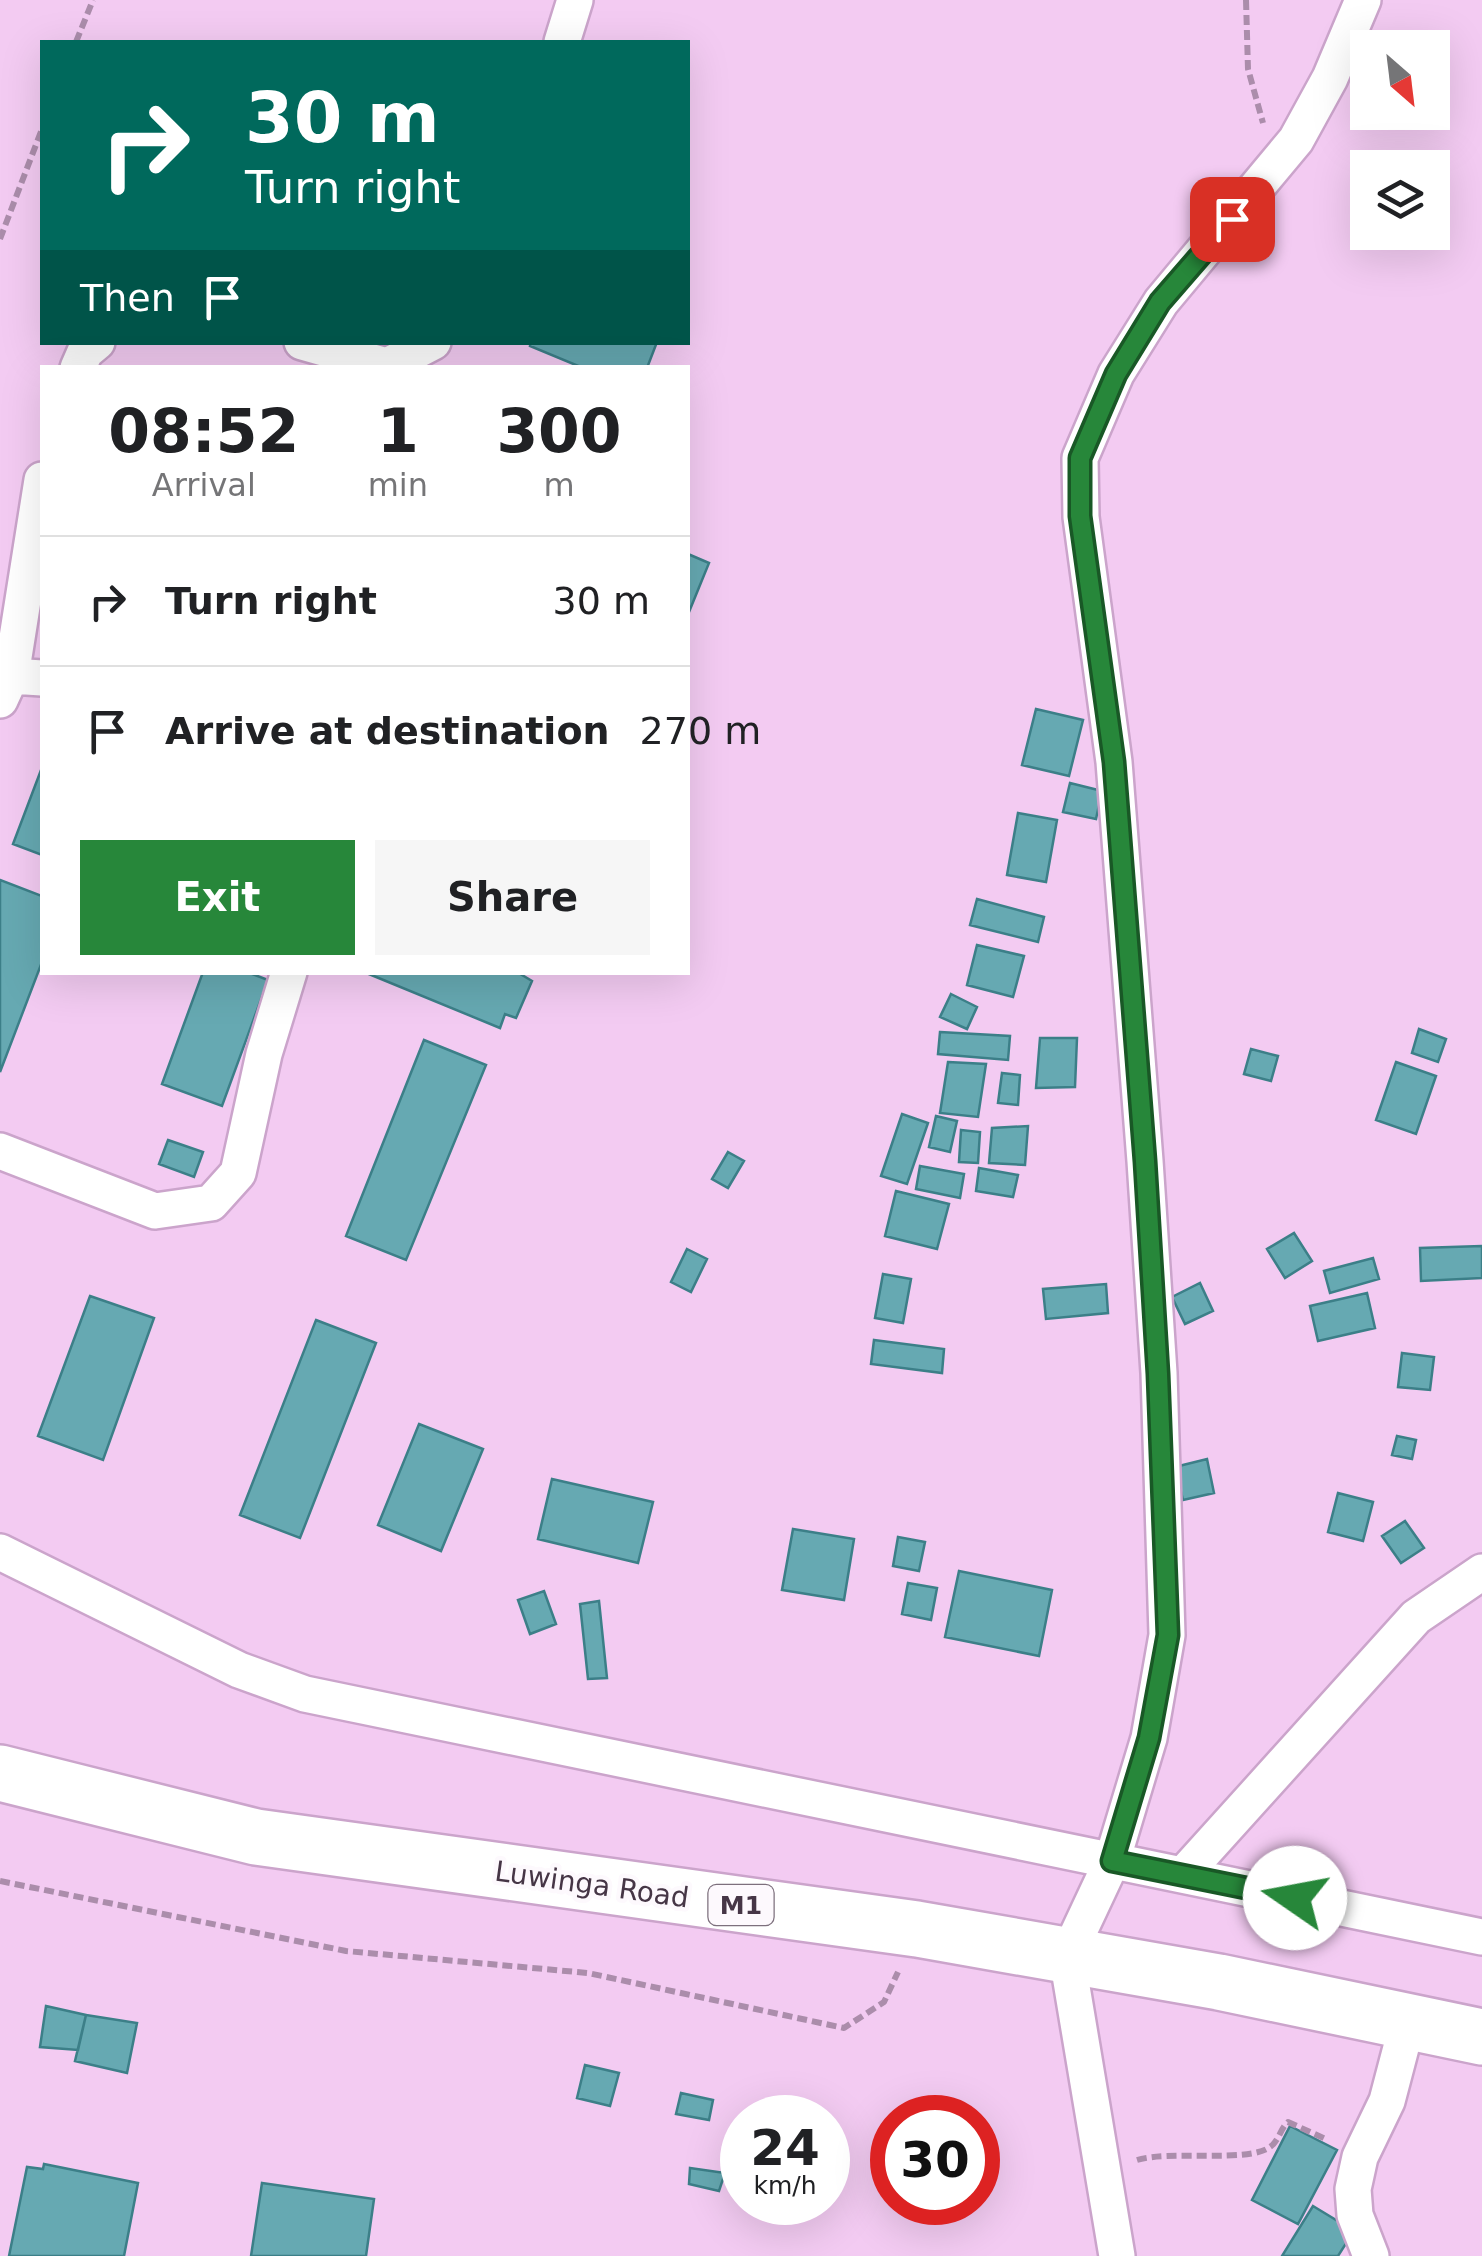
<!DOCTYPE html>
<style>
:root{--surface:#fff;--page:#f6f6f6;--text:#202124;--muted:#757577;--line:#e0e0e0;--accent:#27873a}
body{margin:0;font-family:"DejaVu Sans",sans-serif;background:var(--page);color:var(--text);height:100vh;display:flex;flex-direction:column;font-size:38px;white-space:nowrap}
*{box-sizing:border-box;margin:0}
p{font-size:32px;color:var(--muted)}
.icon{flex:none;width:55px;height:55px;fill:none;stroke:currentColor;stroke-width:2;stroke-linecap:round;stroke-linejoin:round}
.map{position:relative;flex:1;overflow:hidden}
.details{position:absolute;left:40px;top:365px;width:650px;height:610px;display:flex;flex-direction:column;background:var(--surface);border-radius:0px;box-shadow:0 10px 40px #0002}
.details>*{flex:none}
.hud{position:absolute;left:40px;top:40px;width:650px;height:305px;border-radius:0px;box-shadow:0 10px 40px #0002;background:#00695c;color:#fff;overflow:hidden}
.needle{width:65px;rotate:152deg}
.tools{position:absolute;left:1350px;top:30px;display:grid;gap:20px}
.tools a{display:grid;place-items:center;width:100px;height:100px;border-radius:0px;background:var(--surface);box-shadow:0 10px 40px #0002;font-size:50px}
.speed{position:absolute;left:720px;top:2095px;display:flex;gap:20px;font-size:50px;font-weight:700;text-align:center}
.speed>*{display:grid;place-content:center;width:130px;height:130px;border-radius:50%;background:var(--surface);box-shadow:0 10px 40px #0002;line-height:1}
.speed small{font-size:25px;font-weight:400}
.speed .limit{border:15px solid #d22;background:#fff;color:#111}
.pin{position:absolute;display:grid;place-items:center;width:85px;height:85px;color:#fff;margin:-42px;border-radius:20px;box-shadow:0 5px 15px #0006}
.me{position:absolute;width:110px;margin:-55px;rotate:282deg;stroke-linejoin:round;filter:drop-shadow(0 0 8px #0008)}
.turn{display:flex;align-items:center;gap:35px;height:210px;padding:0 40px;font-size:45px}
.turn .icon{width:130px;height:130px;stroke-width:2.5}
.turn b{display:block;font-size:70px;line-height:85px}
.then{display:flex;align-items:center;height:95px;padding:0 40px;background:#0003;gap:20px;font-size:38px}
.eta{display:flex;justify-content:space-evenly;align-items:center;height:170px;text-align:center}
.eta b{font-size:60px;font-weight:600;line-height:70px}
.primary-button{display:flex;gap:20px;margin-top:auto;padding:20px 40px}
.primary-button a{flex:1;height:115px;border-radius:0px;background:var(--accent);color:#fff;font-size:40px;font-weight:600;line-height:115px;text-align:center}
.primary-button a+a{background:var(--page);color:var(--text)}
ul{padding:0;list-style:none}
li{display:flex;align-items:center;gap:30px;height:130px;padding:0 40px;border-top:2px solid var(--line)}
li div{flex:1}
li b{display:block;font-size:38px}
li em{font-style:normal}
.map>svg:first-child{display:block}
.building{fill:#66a9b2;stroke:#3c7f88;stroke-width:2.5}
.lines{fill:none;stroke-linecap:round;stroke-linejoin:round}
.street-casing{stroke:#cba4cb;stroke-width:40}
.highway-casing{stroke:#cba4cb;stroke-width:60}
.path{stroke:#ab8dab;stroke-width:6;stroke-dasharray:10 5;stroke-linecap:butt}
.street{stroke:#fff;stroke-width:35}
.highway{stroke:#fff;stroke-width:55}
.route-casing{stroke:#195826;stroke-width:25}
.route{stroke:#27873a;stroke-width:18}
.labels{text-anchor:middle;stroke-width:9;stroke-linejoin:round;paint-order:stroke}
.shield{fill:#fdf9fd;stroke:#7d707d;stroke-width:2.5}
.shield-label{font-size:25px;font-weight:bold;fill:#463646}
.street-label{font-size:28px;fill:#463646;stroke:#fdf9fd}
</style>
<div class="map">
<svg width="1482" height="2256" viewBox="0 0 1482 2256">
<rect width="100%" height="100%" fill="#f3cbf2"/>
<path class="building" d="M531,342H657L647,368H583L530,346Z
M688,554L709,563L689,612L688,611Z
M1036,709L1083,720L1069,776L1022,765Z
M41,770L42,771V855L13,844Z
M1070,783L1102,791L1096,819L1063,812Z
M1018,813L1057,820L1046,882L1007,875Z
M0,880L42,896V962L0,1072Z
M977,899L1044,917L1038,942L970,925Z
M977,945L1024,956L1013,997L967,985Z
M203,972H247L268,980L222,1106L162,1084Z
M364,972H517L532,981L516,1018L505,1014L500,1028Z
M951,994L977,1007L967,1029L940,1017Z
M1419,1029L1446,1039L1438,1062L1412,1053Z
M940,1032L1010,1036L1008,1060L938,1054Z
M1040,1038H1077L1075,1087L1036,1088Z
M424,1040L486,1065L406,1260L346,1236Z
M1251,1049L1278,1056L1271,1081L1244,1074Z
M948,1062L986,1064L978,1117L940,1113Z
M1396,1062L1436,1076L1416,1134L1376,1120Z
M1002,1073L1020,1075L1018,1105L998,1103Z
M902,1114L928,1123L907,1184L881,1176Z
M936,1116L957,1121L950,1152L929,1147Z
M1028,1126L1025,1165L989,1163L992,1128Z
M961,1130L980,1132L978,1163L959,1162Z
M168,1140L203,1152L194,1177L159,1164Z
M728,1152L744,1161L728,1188L712,1179Z
M920,1166L964,1174L960,1198L916,1189Z
M979,1168L1018,1175L1013,1197L976,1191Z
M896,1191L949,1204L937,1249L885,1236Z
M1294,1233L1312,1261L1285,1278L1267,1249Z
M1482,1246V1278L1421,1281L1420,1248Z
M687,1249L707,1259L691,1292L671,1282Z
M1373,1258L1379,1279L1330,1293L1324,1271Z
M883,1274L911,1279L903,1323L875,1318Z
M1200,1283L1213,1311L1185,1324L1172,1297Z
M1106,1284L1108,1313L1046,1319L1043,1289Z
M1367,1293L1375,1328L1318,1341L1310,1306Z
M90,1296L154,1318L103,1460L38,1436Z
M316,1320L376,1343L300,1538L240,1515Z
M874,1340L944,1349L942,1373L871,1364Z
M1402,1353L1434,1357L1430,1390L1398,1387Z
M419,1424L483,1449L441,1551L378,1525Z
M1397,1436L1416,1440L1412,1459L1392,1455Z
M1207,1459L1214,1493L1183,1500L1175,1467Z
M552,1479L653,1502L638,1563L538,1539Z
M1338,1493L1373,1502L1363,1541L1328,1532Z
M1405,1521L1424,1548L1401,1563L1382,1536Z
M793,1529L854,1539L844,1600L782,1590Z
M898,1537L925,1542L919,1571L893,1566Z
M959,1571L1052,1590L1039,1656L945,1637Z
M908,1583L937,1588L931,1620L902,1614Z
M544,1591L556,1624L530,1634L518,1600Z
M599,1601L607,1678L588,1679L580,1604Z
M46,2006L86,2015L78,2050L40,2047Z
M86,2015L137,2023L127,2073L75,2061Z
M585,2065L619,2073L610,2106L577,2098Z
M681,2093L713,2100L709,2120L676,2114Z
M1290,2126L1337,2150L1298,2224L1252,2200Z
M44,2164L138,2183L124,2256H9L27,2167L43,2169Z
M690,2168L725,2173L719,2191L689,2184Z
M262,2183L374,2199L366,2256H251Z
M1313,2206L1354,2231L1338,2256H1282Z"/>
<g class="lines">
<g class="street-casing">
<path id="street" d="M562,42L575,0
M302,342L387,366L433,342
M78,368L85,352L97,342
M11,676L42,678
M0,700L11,676L42,480
M0,1151L155,1211L211,1203L238,1173L264,1054L289,972
M0,1552L239,1670L305,1694L1482,1937
M1183,1875L1416,1617L1482,1572
M1117,2256L1067,1957L1112,1861L1149,1738L1167,1635L1159,1373L1145,1161L1114,762L1081,517L1080,458L1116,374L1161,302L1296,140L1330,78L1363,0
M1371,2256L1355,2215L1353,2189L1360,2157L1387,2101L1408,2021"/>
</g>
<g class="highway-casing">
<path id="highway" d="M0,1773L256,1837L917,1929L1219,1982L1482,2037"/>
</g>
<path class="path" d="M1246,0L1248,69L1263,123
M76,42L93,0
M0,239L42,129
M0,1881L346,1951L588,1973L844,2028L884,2002L898,1972
M1137,2160C1170,2150 1249,2163 1270,2147C1279,2141 1280,2129 1288,2122L1328,2140"/>
<use href="#street" class="street"/>
<use href="#highway" class="highway"/>
</g>
<g class="lines">
<g class="route-casing">
<path id="route" d="M1232,219L1160,302L1116,374L1080,458V516L1114,762L1145,1161L1158,1374L1168,1635L1149,1738L1112,1861L1295,1898"/>
</g>
<use href="#route" class="route"/>
</g>
<g class="labels">
<rect class="shield" x="708.5" y="1885" width="65" height="40" rx="8"/>
<g class="shield-label">
<text x="741" y="1914">M1</text>
</g>
<g class="street-label">
<text transform="translate(592 1884) rotate(8)" y="10">Luwinga Road</text>
</g>
</g>
</svg>
<div class="tools">
<a><svg class="needle" viewBox="-14 -14 28 28"><path d="M0-13l5 13h-10z" fill="#e53935"/><path d="M0 13l5-13h-10z" fill="#757577"/></svg></a>
<a><svg class="icon" aria-label="layers" viewBox="0 0 24 24"><path d="M12 4l9 5-9 5-9-5zM3 14l9 5 9-5"/></svg></a>
</div>
<div class="speed"><div>24<small>km/h</small></div><div class="limit">30</div></div>
<div class="pin" style="left:1232px;top:219px;background:#d93025"><svg class="icon" aria-label="arrive" viewBox="0 0 24 24"><path d="M6 21V4h12l-3 4 3 4H6"/></svg></div>
<svg class="me" style="left:1295px;top:1898px" viewBox="-20 -20 40 40"><circle r="19" fill="#fff"/><path d="M0-13L10 11 0 6-10 11z" fill="#27873a"/></svg>
<div class="hud">
<div class="turn"><svg class="icon" aria-label="right" viewBox="0 0 24 24"><path d="M7 20v-9h11M14 6l5 5-5 5"/></svg><div><b>30 m</b>Turn right</div></div>
<div class="then">Then<svg class="icon" aria-label="arrive" viewBox="0 0 24 24"><path d="M6 21V4h12l-3 4 3 4H6"/></svg></div>
</div>
<section class="details">
<div class="eta">
<div><b>08:52</b><p>Arrival</p></div>
<div><b>1</b><p>min</p></div>
<div><b>300</b><p>m</p></div>
</div>
<ul>
<li><svg class="icon" aria-label="right" viewBox="0 0 24 24"><path d="M7 20v-9h11M14 6l5 5-5 5"/></svg><div><b>Turn right</b></div><em>30 m</em></li>
<li><svg class="icon" aria-label="arrive" viewBox="0 0 24 24"><path d="M6 21V4h12l-3 4 3 4H6"/></svg><div><b>Arrive at destination</b></div><em>270 m</em></li>
</ul>
<div class="primary-button"><a>Exit</a><a>Share</a></div>
</section>
</div>
